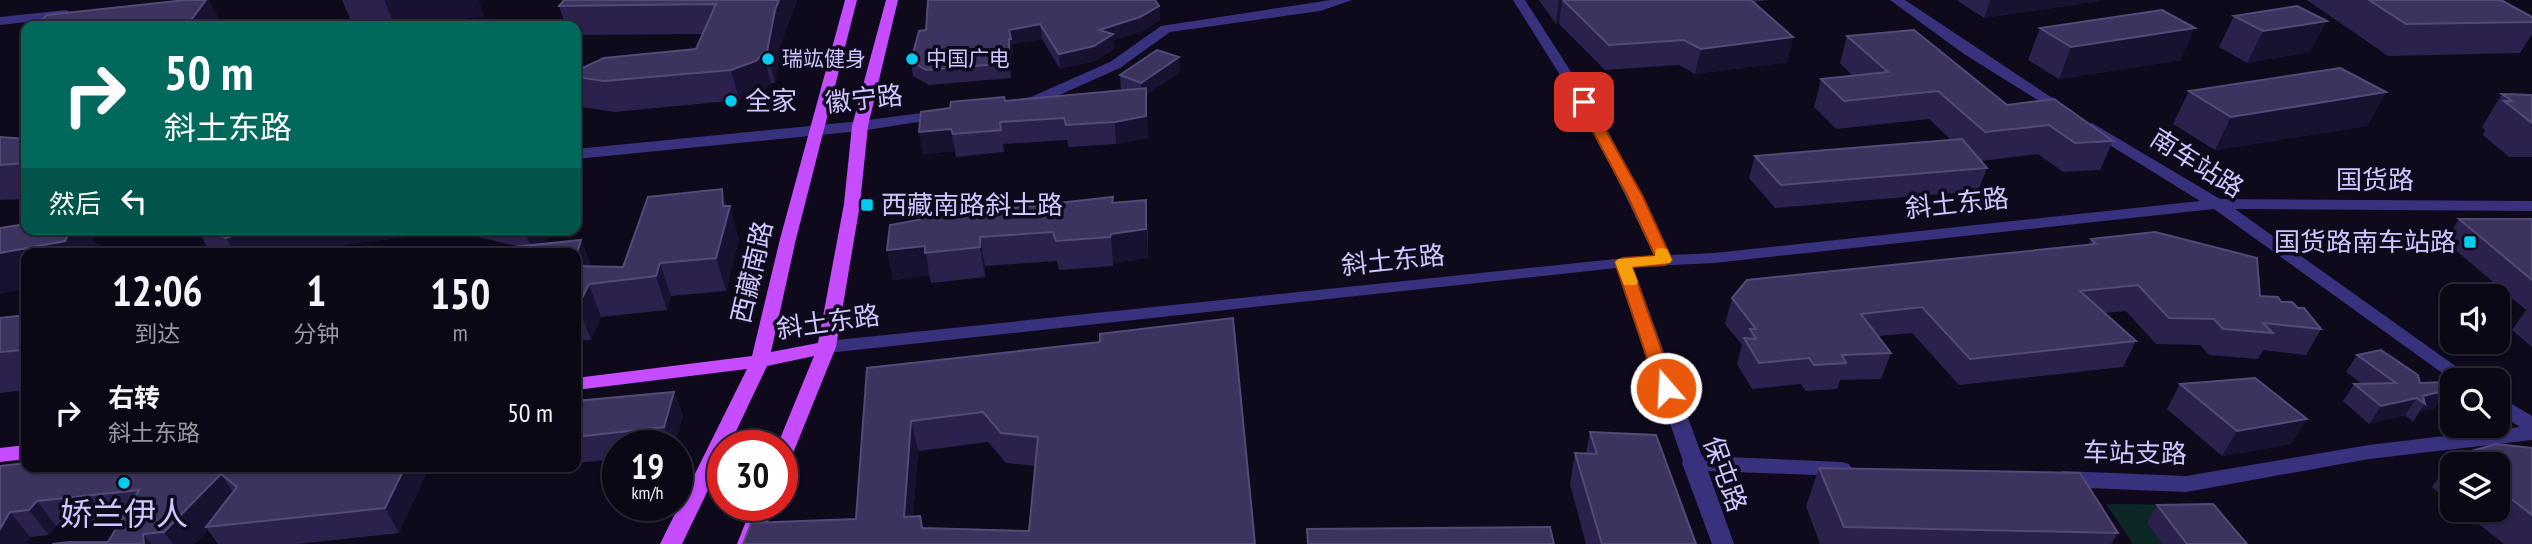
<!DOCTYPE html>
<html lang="zh">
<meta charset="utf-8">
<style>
:root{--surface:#0a0815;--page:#13111e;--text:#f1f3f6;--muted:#999aa0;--line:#2a2934}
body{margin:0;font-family:"PT Sans Narrow","Noto Sans SC",sans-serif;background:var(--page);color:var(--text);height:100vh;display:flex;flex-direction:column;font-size:26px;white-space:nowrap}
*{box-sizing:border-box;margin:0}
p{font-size:23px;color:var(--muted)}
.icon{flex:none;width:38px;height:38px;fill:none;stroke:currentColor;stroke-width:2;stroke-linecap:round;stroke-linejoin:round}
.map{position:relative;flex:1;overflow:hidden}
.side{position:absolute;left:21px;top:248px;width:560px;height:224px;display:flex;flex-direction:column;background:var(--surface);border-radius:14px;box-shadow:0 2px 5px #0004,0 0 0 2px var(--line)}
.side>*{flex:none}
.top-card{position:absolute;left:21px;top:21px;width:560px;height:214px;border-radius:14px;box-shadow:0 2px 5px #0004,0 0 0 2px var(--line);background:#00695c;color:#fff;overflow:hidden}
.tools{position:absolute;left:2440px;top:284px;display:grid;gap:14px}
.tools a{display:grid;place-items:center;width:70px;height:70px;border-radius:14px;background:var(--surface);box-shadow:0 2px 5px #0004,0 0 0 2px var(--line);font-size:35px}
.speed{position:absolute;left:602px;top:430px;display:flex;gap:14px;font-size:35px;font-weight:700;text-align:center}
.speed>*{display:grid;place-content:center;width:91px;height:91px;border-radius:50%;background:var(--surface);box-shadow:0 2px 5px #0004,0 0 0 2px var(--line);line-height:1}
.speed small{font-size:18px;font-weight:400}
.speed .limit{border:10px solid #d22;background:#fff;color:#111}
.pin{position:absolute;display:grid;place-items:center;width:60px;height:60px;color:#fff;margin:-30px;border-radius:14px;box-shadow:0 4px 10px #0006}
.me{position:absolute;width:77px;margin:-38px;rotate:341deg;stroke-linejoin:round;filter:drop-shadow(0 0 5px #0008)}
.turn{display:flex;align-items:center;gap:24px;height:147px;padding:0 28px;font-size:32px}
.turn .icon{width:91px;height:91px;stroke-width:2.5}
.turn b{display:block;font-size:49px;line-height:60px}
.then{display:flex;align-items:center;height:66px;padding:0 28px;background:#0003;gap:14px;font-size:26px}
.eta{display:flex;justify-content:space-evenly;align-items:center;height:119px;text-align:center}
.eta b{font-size:42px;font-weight:700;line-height:49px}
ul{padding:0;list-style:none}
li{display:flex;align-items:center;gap:21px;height:91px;padding:0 28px}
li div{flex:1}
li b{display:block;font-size:26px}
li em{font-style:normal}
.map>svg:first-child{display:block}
.green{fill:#0d2626}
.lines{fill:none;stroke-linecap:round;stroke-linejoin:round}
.minor{fill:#38327e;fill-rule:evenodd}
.major{fill:#c54cff;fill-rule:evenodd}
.wall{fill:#2b214c;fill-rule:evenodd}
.shaded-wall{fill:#181130}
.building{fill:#3d335f;stroke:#544a78;stroke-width:2;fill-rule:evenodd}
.route{fill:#ea580c;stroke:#983908;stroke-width:2}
.slow{fill:#f59e0b}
.poi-dot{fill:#00ccf0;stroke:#0e0a1c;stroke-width:2.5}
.labels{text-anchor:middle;stroke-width:7;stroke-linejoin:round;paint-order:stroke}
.far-poi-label{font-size:21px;fill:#cfc5ff;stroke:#0e0a1c;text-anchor:start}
.street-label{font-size:26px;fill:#cfc5ff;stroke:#0e0a1c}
.poi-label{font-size:26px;fill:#cfc5ff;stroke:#0e0a1c;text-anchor:start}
.near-poi-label{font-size:32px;fill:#cfc5ff;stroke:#0e0a1c}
</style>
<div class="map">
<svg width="2532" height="544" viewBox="0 0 2532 544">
<rect width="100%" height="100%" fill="#0e0a1c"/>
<path class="green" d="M2106,504L2212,505L2243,544H2133Z"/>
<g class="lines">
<path class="minor" d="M1331,0H1352L1320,11L1170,32L1120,68L1039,104L1017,107L1010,103L1012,100L1031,97L1110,62L1161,26Z
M1513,0H1525L1604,123L1671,255L1714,253L2200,201L2087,131L2084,128L2087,125L2092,123L2220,199L2532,201V211L2235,209L2475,380H2452L2214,209L1714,263L1633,267L1702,456L1842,462L1849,464L1852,469L1849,474L1842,476L1708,471L1734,544H1712L1682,463L1683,461L1616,268L827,353L820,351L818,347L820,343L827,341L1654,255L1590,123Z
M1890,0H1905L2072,111L2065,115L2060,114L1964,54Z
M66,10L73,14L71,17L0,25V17Z
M945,110L950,111L952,114L950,117L860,131L576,159V149L860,121Z
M2497,395L2532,416V440L2369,459L2186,492L2063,487L2056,484L2052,479L2056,474L2063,471L2186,476L2369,445L2520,427L2497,412Z"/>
<path class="major" d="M845,0H857L796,239L771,352L818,343L844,204L852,126L886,0H898L868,126L860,204L836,347L789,463L782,465V446H777L814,356L767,366L729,446H723V459L682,544H660L747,369L576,390V378L752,356L780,239Z
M26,445V459L0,462V448Z
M752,506H774L759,544H737Z"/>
</g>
<path class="wall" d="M342,0H478L484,16L404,26H388L351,21Z
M797,0L782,40L775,83H771L763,92L739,100L614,112L576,106V71L696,49L703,34L576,35V26H566L559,6Z
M1539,0H1770L1753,2L1793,37L1787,62L1695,74L1679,65L1605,70L1559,24H1556Z
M1958,0H2099V1L1984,18L1958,1Z
M2307,0H2501L2532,17V34L2520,53L2388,56Z
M1159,6L1160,20L1141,32L1113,40L1114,49L1095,61L1060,69L1042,39L1012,44L1013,54H1011V78L929,85L913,76L911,61L919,31Z
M2234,16L2310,52L2247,63L2219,47Z
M2040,28L2181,60L2059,79L2028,60Z
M1847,36L2007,105L2113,141L2100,170L2063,172L2038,154L1981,161L1987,168L1978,191L1775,208L1749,178L1755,156L1951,140L1929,119L1836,129L1814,107L1821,79L1853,76L1840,63Z
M1179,57L1180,72L1146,95L1148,138L1116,144L1069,147L1067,140L1003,144L1004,152L956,157L955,151L923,154L919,132L1005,101L1123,90H1121L1120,75Z
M2189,91L2386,92L2367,126L2215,150L2173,124Z
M2502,94L2532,95V157H2509L2483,135L2485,130L2482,127Z
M0,137L26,139V199L0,200Z
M1113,197V203L1148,229V258L1113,263V266L1059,270L1057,261L985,266V277L931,283L929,275L893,280L923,219L986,211Z
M727,206L739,239L726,291L671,296L667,310L601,317L591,340L576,341V254L517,246L478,237L421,235L348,244L315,254H211L197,229H560L540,244L581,240L591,266L623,267Z
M2459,219H2532V347L2512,330L2526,310L2445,241Z
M2091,239L2281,302L2321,329L2306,355L2263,350L2258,359L2209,355L2200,345L2156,344L2126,311L2104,313L2136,341L2123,367L1959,385L1912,333L1878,336L1891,353L1881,379L1840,380L1837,389L1806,391L1801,384L1752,389L1737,364L1742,345L1725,324L1732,298L2089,245Z
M26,315V390L0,393V318Z
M1100,342L1255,544H743L856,519L867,368ZM988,442L1006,463L1036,466L1029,531L923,528L913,516L918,451Z
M2357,355L2420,383L2435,408L2420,411L2413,422L2405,415L2369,424L2343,401L2354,384H2362L2346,372Z
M2180,384L2307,419L2291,444L2222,456L2167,409Z
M674,392L683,416L674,446H618V459L576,463V401Z
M1590,432L1696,544H1586L1570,484L1575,453H1586Z
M2532,448V544H2504L2460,509H2497V464H2452V503L2432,487L2454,456Z
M0,466L429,467L399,533L298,544H218L208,530L194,544H52L108,542L122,519L56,526L49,535L30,537L26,544H0Z
M491,467H539L494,472Z
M1819,468L2118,533L2111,544H1820L1806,506Z
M2157,505L2247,544H2163L2147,523Z"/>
<path class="shaded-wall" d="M206,0H209L223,26H134Z
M384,0H478L484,16L404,26H395Z
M779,0H797L782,40L775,83L767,52L775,10Z
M1559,0H1562L1559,24H1556Z
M1990,0H2099V1L1984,18Z
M1159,6L1160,20L1141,32L1113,40L1114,49L1095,61L1060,69L1059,54L1099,30Z
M2327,21L2310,52L2247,63L2263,31Z
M1040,24L1042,39L1012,44L1013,54H1011V78L1009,63V30Z
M2195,28L2181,60L2059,79L2071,47Z
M1793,37L1787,62L1695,74L1701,49Z
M763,53L771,83L763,92L739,100L731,70Z
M1179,57L1180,72L1146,95L1148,138L1116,144L1115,122L1142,98L1141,83Z
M2386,92L2367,126L2215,150L2231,117Z
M951,129L955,151L923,154L919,132Z
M722,189L729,211L730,206L739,239L726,291L716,258L723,206Z
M1146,200L1148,258L1113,263V266L1111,234Z
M71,229H87L101,250L99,254H26V289L0,294V253Z
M257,229H418L421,235L348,244L315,254H235L226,238Z
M524,229H560L532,250Z
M980,237L985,266V277L980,247Z
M581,240L593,273L589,285L601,317L591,340L578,306L576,274V256Z
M925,246L929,275L893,280L887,250Z
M660,263L671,296L667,310L656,276Z
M2447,390L2435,408L2420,411L2425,404L2423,396Z
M674,392L683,416L674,446H670L664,427Z
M2417,398L2405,415L2369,424L2381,406Z
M2307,419L2291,444L2222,456L2237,431Z
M911,421L918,451L911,544L904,517Z
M405,467H429L399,533L385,508Z
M221,474L237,499L206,527L208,530L194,544H173L164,532Z
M37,501L56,526L49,535L29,510Z
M10,512L30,537L26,544H0V529Z
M143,534L151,544H144Z"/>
<path class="building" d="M186,0H206L191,20L134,26H36L47,15Z
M564,0H779L775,10L767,52L763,53L756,61L731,70L604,81L576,77V71L604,58L696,49L716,4L559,6Z
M928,0H1155L1159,6L1140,17L1099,30L1113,34L1094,46L1059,54L1040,24L1009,30L1011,39H1009V63L926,70L911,61L919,31L926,30Z
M1563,0H1751L1793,37L1701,49L1684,40L1609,45Z
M2369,0H2501L2532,17V22L2406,24Z
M2297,6L2327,21L2263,31L2234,16Z
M2162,10L2195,28L2071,47L2040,28Z
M1914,30L2007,105L2054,99L2113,141L2075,143L2049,125L1985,132L1938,91L1844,101L1821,79L1888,72L1847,36Z
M1157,50L1179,57L1141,83L1120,75Z
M2340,68L2386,92L2231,117L2189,91Z
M1146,88V116L1115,122L1066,125L1064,118L1000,122L1001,130L953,134L951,129L919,132L921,112L950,108L951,102L1004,97L1005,101Z
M2502,94L2532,95V123L2504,101H2512Z
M0,137L26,139V163L0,165Z
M1962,139L1987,168L1781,185L1755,156Z
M722,189L723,206H730L716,258L660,263L656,276L589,284L578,306H576V266L623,267L648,197Z
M1113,197L1112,203L1146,200V229L1111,234L1110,237L1056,241L1053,232L980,237V247L925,253V246L887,250L890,225L923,219L925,212L985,205L986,211Z
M2459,219H2532V280Z
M26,224V229H71L65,241L0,253V228Z
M208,229H257L226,238Z
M2155,232L2257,258L2260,296L2278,297L2281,302H2292L2298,308H2304L2321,329L2263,323L2273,333L2223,329L2214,319L2169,318L2138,285L2080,291L2136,341L1970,359L1922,307L1861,314L1891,353L1842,355L1846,363L1814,365L1809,358L1759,363L1744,338L1756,339L1750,329H1756L1732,298L1747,280L2096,244L2091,239Z
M581,240L576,256V254H447Z
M26,315V348L24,350L0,352V318Z
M1233,318L1255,544H743L751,523L856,519L867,368L1100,342V334ZM983,412L1001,433L1038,437L1029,531L922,528L920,516L904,517L911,421Z
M2381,350L2418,375L2420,383L2446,382L2447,390L2423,396L2425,404L2417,398L2381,406L2354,384L2396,383L2357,355Z
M2255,378L2307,419L2237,431L2180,384Z
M674,392L664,427L576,437V401Z
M1590,432L1656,435L1696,544H1602L1575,453L1597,454Z
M2496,444L2532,448V515L2497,488V464H2465L2454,456Z
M26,463V467H405L385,508L206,527L237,487L221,474L164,532L143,534L144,544H52L69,542H108L139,490L37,501L29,510L10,512L0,529V466Z
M1819,468L2080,473L2118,533L1844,527Z
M2213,504L2247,544H2187L2157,505Z
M1550,527L1554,544H1308L1307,529Z"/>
<path class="route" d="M1584,98L1590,102L1643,197L1672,260L1665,265L1632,267L1675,388L1672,392H1660L1657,388L1615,262L1623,258L1655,256L1628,197L1577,102Z"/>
<path class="slow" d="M1661,248L1667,249L1672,260L1670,263L1632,267L1638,282L1636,285H1624L1615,262L1618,259L1655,256L1656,249Z"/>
<g class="poi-dot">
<circle cx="768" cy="59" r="7"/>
<circle cx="912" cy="59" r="7"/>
<circle cx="731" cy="101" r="7"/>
<rect x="860" y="198" width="14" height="14" rx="3.5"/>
<rect x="2463" y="235" width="14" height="14" rx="3.5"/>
<circle cx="124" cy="483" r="7"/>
</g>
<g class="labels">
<g class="far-poi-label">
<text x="782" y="66">瑞竑健身</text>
<text x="926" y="66">中国广电</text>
</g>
<g class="street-label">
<text transform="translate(864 99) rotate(-6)" y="9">徽宁路</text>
<text transform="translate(2197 163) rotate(32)" y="9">南车站路</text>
<text x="2375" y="189">国货路</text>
<text transform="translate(1957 203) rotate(-6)" y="9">斜土东路</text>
<text transform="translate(1393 260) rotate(-6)" y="9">斜土东路</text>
<text transform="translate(752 272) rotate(-77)" y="9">西藏南路</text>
<text transform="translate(828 322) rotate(-8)" y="9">斜土东路</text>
<text transform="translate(2135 453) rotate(1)" y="9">车站支路</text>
<text transform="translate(1725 474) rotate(70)" y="9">保屯路</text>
</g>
<g class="poi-label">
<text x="745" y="110">全家</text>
<text x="881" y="214">西藏南路斜土路</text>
<text x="2456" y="251" text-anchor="end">国货路南车站路</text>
</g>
<g class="near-poi-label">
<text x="124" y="525">娇兰伊人</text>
</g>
</g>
</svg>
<div class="tools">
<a><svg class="icon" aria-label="sound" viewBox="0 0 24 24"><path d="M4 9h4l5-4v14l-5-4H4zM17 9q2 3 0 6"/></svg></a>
<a><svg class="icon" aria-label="search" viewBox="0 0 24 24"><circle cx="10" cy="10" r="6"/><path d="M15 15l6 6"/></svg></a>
<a><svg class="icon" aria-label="layers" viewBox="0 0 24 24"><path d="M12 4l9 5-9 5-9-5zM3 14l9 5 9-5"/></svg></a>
</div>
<div class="speed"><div>19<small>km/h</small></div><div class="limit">30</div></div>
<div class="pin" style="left:1584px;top:102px;background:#d93025"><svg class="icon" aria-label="arrive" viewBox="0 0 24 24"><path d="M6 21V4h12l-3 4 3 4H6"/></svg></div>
<svg class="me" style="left:1666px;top:388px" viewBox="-20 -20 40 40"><circle r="17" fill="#ea580c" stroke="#fff" stroke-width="3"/><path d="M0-11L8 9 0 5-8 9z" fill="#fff"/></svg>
<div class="top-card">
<div class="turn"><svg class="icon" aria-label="right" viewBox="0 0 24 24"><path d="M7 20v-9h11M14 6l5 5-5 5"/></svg><div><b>50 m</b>斜土东路</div></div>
<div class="then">然后<svg class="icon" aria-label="left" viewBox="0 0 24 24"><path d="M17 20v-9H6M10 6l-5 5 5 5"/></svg></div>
</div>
<section class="side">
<div class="eta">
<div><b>12:06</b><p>到达</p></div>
<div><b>1</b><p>分钟</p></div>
<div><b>150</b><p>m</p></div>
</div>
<ul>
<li><svg class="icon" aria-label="right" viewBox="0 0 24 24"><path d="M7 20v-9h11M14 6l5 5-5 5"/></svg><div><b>右转</b><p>斜土东路</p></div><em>50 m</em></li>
</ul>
</section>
</div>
